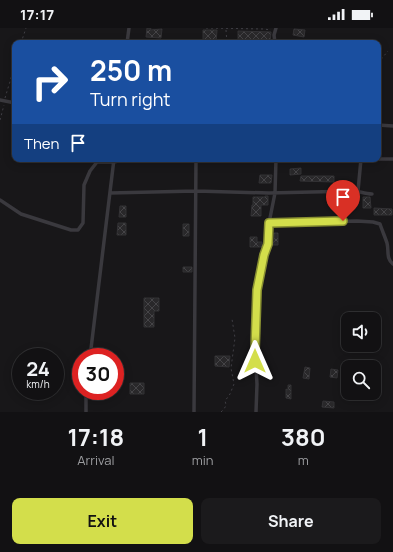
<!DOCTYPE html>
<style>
:root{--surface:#121113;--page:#1b1a1c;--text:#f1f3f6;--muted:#9c9da0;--line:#313133;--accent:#d3de4b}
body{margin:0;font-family:Manrope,sans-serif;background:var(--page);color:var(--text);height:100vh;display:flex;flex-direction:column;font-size:15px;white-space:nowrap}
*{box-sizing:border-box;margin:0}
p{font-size:13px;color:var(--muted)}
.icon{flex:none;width:22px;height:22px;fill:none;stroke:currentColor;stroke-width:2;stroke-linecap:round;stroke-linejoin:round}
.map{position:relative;height:384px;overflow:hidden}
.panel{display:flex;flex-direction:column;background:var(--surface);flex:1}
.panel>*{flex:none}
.guide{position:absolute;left:12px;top:12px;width:369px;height:122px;border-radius:8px;box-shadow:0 2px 10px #0003,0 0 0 1px var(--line);background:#1a4fa0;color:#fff;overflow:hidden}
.tools{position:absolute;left:341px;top:284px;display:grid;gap:8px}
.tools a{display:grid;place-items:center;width:40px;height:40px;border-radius:8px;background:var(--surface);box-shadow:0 2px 10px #0003,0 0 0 1px var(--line);font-size:20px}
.speed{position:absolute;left:12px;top:320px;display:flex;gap:8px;font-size:20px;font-weight:700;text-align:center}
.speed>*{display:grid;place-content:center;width:52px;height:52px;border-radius:50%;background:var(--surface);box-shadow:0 2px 10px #0003,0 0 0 1px var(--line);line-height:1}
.speed small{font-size:10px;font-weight:400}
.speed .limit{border:6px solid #d22;background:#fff;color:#111}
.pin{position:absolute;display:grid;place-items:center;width:34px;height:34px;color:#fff;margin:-41px -17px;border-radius:50% 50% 50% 0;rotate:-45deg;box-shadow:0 0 4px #0007}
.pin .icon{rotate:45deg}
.me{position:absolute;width:44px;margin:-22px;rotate:0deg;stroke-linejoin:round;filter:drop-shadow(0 0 3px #0008)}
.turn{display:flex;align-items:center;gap:14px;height:84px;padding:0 12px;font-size:18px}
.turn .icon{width:52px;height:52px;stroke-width:2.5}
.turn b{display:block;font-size:28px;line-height:34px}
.then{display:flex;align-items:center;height:38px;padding:0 12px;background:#0003;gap:8px;font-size:15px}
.eta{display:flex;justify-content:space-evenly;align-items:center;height:68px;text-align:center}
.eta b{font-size:24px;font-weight:700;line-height:28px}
.action{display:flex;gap:8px;margin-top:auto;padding:8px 12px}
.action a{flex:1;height:46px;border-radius:8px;background:var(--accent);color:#111;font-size:16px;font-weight:700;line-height:46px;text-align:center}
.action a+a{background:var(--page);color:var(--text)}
.status{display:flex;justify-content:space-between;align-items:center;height:28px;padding:0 20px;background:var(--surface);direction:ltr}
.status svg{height:11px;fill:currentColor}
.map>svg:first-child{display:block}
.building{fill:url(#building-cross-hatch);stroke:#333235}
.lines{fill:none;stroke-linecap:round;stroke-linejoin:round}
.path{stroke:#403f45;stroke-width:1;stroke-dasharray:2 3;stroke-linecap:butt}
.minor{stroke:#3a393e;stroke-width:3.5}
.route-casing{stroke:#899031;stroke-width:10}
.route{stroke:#d3de4b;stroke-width:7}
</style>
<div class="status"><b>17:17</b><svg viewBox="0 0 49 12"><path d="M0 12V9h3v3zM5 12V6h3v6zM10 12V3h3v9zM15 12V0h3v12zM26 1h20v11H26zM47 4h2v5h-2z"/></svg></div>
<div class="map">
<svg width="393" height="384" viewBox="0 0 393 384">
<defs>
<pattern id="building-cross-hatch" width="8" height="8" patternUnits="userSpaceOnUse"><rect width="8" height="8" fill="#29282a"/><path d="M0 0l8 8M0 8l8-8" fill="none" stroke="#454447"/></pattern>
</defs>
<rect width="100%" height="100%" fill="#181719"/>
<path class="building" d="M147,0H151L150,2L162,1L161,10L146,9Z
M294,1L305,2L304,9L293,7Z
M203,2H217L216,15H209V13H203Z
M238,3L271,4L270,15L238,14Z
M301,140V146L290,147V141Z
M260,147H272L271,155H259Z
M301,148H334V154L300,153Z
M265,168H268V177H261V188H251L252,177H253V169H265Z
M363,169H370L371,180H363Z
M120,178H126V189H119Z
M374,180L392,181V187H374Z
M118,195H126V207H117Z
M183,196H189V208H183Z
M274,205H278V217H273V214H274Z
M250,209H257V214H262V219H250Z
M183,239H192V244H183Z
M144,270H159V283H154V299H144Z
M215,328H230L229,339L215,338Z
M116,337H123V348H116Z
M305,339L310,340L309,351L303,350Z
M331,341L338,342L337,350L330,349Z
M130,355H144V366H130Z
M288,357H291V371L286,370V361L288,362Z
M323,373L334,374V380L322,379Z"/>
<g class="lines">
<path class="path" d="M206,0L264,1L271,2
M226,2L227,15
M21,15L26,0
M378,35L388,23
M5,70L15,37
M0,92L4,77
M221,384C225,380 227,378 225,373L230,366L234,356L231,340L235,310L232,291"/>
<path class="minor" d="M127,15L129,0
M275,15L274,7L276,0
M0,72L15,75
M378,97L393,98
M378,131H393
M358,163L361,131
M110,165L196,163L269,165L355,163C361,164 366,166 372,166
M0,172L21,186L71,202H78L83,195L84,157L90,143L97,134H114L126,131
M269,195L357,193L373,194L380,196C382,202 385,209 387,215C389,223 386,231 393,236
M90,329L114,131
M86,363V384
M194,384L196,131
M256,384L257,356L255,322L257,262L264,227L268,216L269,195L275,165L276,131"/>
</g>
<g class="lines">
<g class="route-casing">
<path id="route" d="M255,333V322L257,262L264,227L268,216L269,195L343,193"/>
</g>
<use href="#route" class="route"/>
</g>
</svg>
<div class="tools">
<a><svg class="icon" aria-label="sound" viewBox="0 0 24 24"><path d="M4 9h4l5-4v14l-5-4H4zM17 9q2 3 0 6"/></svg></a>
<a><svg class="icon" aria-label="search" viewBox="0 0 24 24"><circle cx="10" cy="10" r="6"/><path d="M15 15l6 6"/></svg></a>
</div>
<div class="speed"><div>24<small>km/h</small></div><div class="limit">30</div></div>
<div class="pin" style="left:343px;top:193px;background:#d93025"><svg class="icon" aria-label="arrive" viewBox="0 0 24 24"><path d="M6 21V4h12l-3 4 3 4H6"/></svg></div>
<svg class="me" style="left:255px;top:333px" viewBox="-20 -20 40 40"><path d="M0-17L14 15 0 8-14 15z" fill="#d3de4b" stroke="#fff" stroke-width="4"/></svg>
<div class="guide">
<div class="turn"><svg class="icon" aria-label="right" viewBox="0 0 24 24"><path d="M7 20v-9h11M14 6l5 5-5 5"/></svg><div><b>250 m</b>Turn right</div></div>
<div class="then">Then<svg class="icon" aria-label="arrive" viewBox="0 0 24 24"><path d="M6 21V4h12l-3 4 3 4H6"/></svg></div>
</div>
</div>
<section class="panel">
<div class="eta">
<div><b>17:18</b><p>Arrival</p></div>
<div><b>1</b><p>min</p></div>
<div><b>380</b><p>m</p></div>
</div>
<div class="action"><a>Exit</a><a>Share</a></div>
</section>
